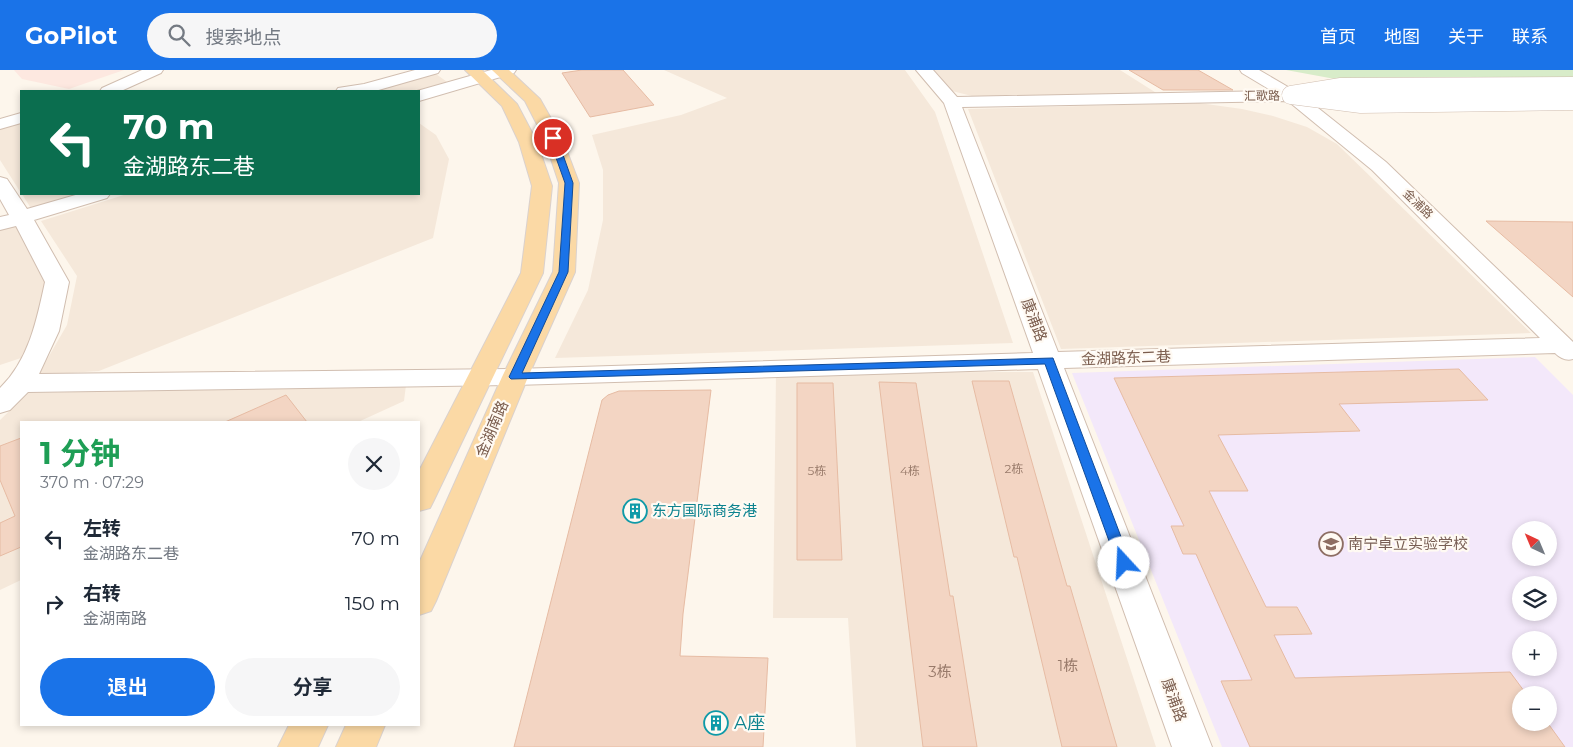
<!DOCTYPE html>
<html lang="zh">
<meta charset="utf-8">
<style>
:root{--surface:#fff;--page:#f6f6f7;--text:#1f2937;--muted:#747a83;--accent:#1a73e8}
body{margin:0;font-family:Montserrat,"Noto Sans SC",sans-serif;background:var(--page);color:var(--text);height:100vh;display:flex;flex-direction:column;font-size:19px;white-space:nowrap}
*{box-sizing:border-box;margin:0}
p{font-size:16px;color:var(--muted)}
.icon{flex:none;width:28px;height:28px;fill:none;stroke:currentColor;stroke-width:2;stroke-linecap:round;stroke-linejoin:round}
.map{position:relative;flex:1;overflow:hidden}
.details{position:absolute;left:20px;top:351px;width:400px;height:305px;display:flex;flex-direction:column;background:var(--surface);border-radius:0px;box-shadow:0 2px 8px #0003}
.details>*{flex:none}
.hud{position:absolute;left:20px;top:20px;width:400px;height:105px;border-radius:0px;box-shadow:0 2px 8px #0003;background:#0b6e4f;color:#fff;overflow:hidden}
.needle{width:32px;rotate:316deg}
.buttons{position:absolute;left:1512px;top:451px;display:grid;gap:10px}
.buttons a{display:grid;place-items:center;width:45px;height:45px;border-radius:50%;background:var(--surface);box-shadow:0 2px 8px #0003;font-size:25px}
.pin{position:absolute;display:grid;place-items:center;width:42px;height:42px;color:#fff;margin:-21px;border:2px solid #fff;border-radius:50%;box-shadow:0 1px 5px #0007}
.me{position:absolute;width:55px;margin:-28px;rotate:340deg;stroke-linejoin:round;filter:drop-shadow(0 0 4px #0008)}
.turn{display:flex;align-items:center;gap:18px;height:105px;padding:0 20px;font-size:22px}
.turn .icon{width:65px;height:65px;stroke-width:2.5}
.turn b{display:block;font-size:35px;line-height:42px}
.round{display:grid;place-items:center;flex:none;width:52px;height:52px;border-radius:26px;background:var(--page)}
.summary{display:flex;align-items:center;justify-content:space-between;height:85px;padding:0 20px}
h1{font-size:30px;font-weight:700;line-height:38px;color:#1e9e55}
.primary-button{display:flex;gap:10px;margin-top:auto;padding:10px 20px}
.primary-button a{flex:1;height:58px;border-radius:30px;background:var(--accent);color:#fff;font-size:20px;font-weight:700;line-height:58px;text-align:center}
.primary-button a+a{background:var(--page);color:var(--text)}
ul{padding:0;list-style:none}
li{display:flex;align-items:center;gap:15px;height:65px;padding:0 20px}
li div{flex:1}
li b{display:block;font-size:19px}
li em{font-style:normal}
header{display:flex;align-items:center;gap:30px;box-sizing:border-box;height:70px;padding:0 25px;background:var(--accent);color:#fff}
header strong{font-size:24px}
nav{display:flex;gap:28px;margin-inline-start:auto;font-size:18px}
.search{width:350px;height:45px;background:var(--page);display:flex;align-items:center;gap:12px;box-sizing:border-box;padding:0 18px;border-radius:28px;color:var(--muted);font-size:19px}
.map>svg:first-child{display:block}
.residential{fill:#f5e8da}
.commercial{fill:#fde8e0}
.education{fill:#f3e8fa;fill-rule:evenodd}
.green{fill:#d8ecc9}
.building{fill:#f3d5c3;stroke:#e6bba3}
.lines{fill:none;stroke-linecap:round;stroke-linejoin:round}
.minor-casing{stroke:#d1beb0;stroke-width:2}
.major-casing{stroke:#dad1cd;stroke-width:2}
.minor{fill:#fff;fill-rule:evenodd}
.major{fill:#fbd9a5;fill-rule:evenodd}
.minor-bridge-casing{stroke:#d1beb0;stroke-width:19;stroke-linecap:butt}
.minor-bridge{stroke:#fff;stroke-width:18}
.route{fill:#1a73e8;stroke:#114b97}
.labels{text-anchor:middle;stroke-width:4.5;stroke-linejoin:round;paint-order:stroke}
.far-street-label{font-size:12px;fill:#7a5c4d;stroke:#fffaf3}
.number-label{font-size:12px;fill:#987a6a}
.street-label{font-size:15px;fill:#7a5c4d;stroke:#fffaf3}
.culture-label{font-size:15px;fill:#0d838f;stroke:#fffaf3;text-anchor:start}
.education-label{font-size:15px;fill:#785e54;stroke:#fffaf3;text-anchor:start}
.near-number-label{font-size:15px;fill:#987a6a}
.near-culture-label{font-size:18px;fill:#0d838f;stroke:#fffaf3;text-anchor:start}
</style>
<header>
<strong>GoPilot</strong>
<div class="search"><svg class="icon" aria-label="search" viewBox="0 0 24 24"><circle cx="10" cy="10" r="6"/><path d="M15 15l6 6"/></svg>搜索地点</div>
<nav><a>首页</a><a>地图</a><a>关于</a><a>联系</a></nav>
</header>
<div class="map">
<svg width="1573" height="677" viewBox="0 0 1573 677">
<rect width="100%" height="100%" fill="#fdf6ec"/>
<path class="residential" d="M664,0H905L935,42L1013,273L555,288L588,220L603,150V100L592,65L681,45L727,28Z
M932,0H1120L1158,24L980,28L952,21Z
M436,4L450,14L419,21H369Z
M1199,33L1242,39L1273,46L1307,57L1337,74L1531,263L1061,279L968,39Z
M21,52V123L0,90V58Z
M419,53L436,65L449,89L433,168L99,301L38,305L67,255L77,206L41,151L127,124H419Z
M22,124H85L32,140Z
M15,155L46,214L39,257L24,287L0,295V159Z
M1033,302L1156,677H856L848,548H773L776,303Z
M406,315L404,331L358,352H21V510L0,520V350L28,323Z"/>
<path class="commercial" d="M14,0H124L69,19L22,9Z"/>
<path class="education" d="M1535,287L1573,325V677H1222L1072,303ZM1521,460H1549V488H1521ZM1521,515H1549V542H1521ZM1521,570H1549V598H1521ZM1521,625H1549V652H1521Z"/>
<path class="green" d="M1286,0H1573V11H1346Z"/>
<path class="building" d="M582,0H623L654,35L590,47L562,3Z
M1129,0H1198L1233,20H1163Z
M1486,151L1573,152V227Z
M1459,299L1488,330L1339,334L1360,361L1218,365L1248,421H1209L1266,537H1297L1312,564L1274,565L1295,608L1510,602L1527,625H1521V652H1547L1565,677H1250L1221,611L1252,610L1196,484H1183L1171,456H1184L1114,308Z
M972,311H1009L1067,516H1070L1117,677H1062L1017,487H1014Z
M879,312L916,313L950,526H953L977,677H923Z
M797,313H833L842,490H797Z
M711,320L683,544L680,586L768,588L763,677H514L602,330L608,325L619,321Z
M286,325L307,352H225Z
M21,368V477L0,486V453L15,446L0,410V376Z"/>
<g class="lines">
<g class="minor-casing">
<path id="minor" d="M142,0H163L161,3L121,21H100L102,18Z
M415,0H440L438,3L375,21H336L338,18L364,14Z
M491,0H516L514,3L419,31L417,21Z
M916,0H933L957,27L1272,21L1242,3L1240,0H1259L1295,21H1326L1328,25L1326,29L1308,30L1386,92L1573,272V289C1566,291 1560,288 1555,283L1064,298L1212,677H1172L1038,299L515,315L28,322L10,340L0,343V318C29,290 37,249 45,212L16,156L0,160V147L9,145L0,129V107L7,109L27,139L79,124H110L107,128L34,150L69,212L59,261L39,304L515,299L1033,283L944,33ZM1288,31L1372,100L1540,268L1058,282L962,37Z
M21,43V53L0,59V49Z"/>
</g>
<g class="major-casing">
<path id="major" d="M465,0H482L517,34L537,72L552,116L543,203L434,430L430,438L419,441V401L521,203L532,116L519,72L502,36Z
M492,0H509L540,29L562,68L579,113L575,202L528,307L436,531L431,541L419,545V493L502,307L553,202L559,113L544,68L525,31Z
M289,655H328L318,677H278Z
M346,655H385L376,677H336Z"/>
</g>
<use href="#minor" class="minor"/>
<use href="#major" class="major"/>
<g class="minor-bridge-casing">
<path id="minor-bridge" d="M1573,16L1341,17L1291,25L1361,34L1573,31"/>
</g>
<use href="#minor-bridge" class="minor-bridge"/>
</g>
<path class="route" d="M553,65L557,68L573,113L568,202L522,303L1053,288L1131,493L1129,497L1124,498L1119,497L1117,493L1045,294L511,309L509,307L559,202L565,113L549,68Z"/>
<defs>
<g id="building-ring" transform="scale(1.25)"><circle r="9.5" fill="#fffaf3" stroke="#0f9aa8" stroke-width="1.5"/><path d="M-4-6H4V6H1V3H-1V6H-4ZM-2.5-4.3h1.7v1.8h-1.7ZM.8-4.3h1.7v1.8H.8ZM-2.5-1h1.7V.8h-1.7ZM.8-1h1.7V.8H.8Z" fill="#0f9aa8"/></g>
<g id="school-ring" transform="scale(1.25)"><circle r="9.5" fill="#fffaf3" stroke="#8d6e63" stroke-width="1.5"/><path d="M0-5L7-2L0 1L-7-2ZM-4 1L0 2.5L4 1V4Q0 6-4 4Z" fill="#8d6e63"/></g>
</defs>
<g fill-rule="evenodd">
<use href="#building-ring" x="635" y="441"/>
<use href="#school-ring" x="1331" y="474"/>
<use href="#building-ring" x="716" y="653"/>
</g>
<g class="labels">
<g class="far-street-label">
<text transform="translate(1262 26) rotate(-1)" y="4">汇歌路</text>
<text transform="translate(1418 134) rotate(44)" y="4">金浦路</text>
</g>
<g class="number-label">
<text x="1014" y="403">2栋</text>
<text x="817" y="405">5栋</text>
<text x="910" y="405">4栋</text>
</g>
<g class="street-label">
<text transform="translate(1034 250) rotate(69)" y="5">康浦路</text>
<text transform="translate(1126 288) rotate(-2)" y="5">金湖路东二巷</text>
<text transform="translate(492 359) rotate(-67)" y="5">金湖南路</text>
<text transform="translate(1174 630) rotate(70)" y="5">康浦路</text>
</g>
<g class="culture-label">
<text x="652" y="446">东方国际商务港</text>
</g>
<g class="education-label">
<text x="1348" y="479">南宁卓立实验学校</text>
</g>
<g class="near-number-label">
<text x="1068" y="601">1栋</text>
<text x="940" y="607">3栋</text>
</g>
<g class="near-culture-label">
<text x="734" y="659">A座</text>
</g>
</g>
</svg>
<div class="buttons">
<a><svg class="needle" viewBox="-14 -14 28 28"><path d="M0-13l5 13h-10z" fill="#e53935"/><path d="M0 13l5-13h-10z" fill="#747a83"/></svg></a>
<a><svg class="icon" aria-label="layers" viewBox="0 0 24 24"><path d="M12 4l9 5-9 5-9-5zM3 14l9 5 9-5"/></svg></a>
<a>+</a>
<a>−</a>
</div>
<div class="pin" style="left:553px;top:68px;background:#d93025"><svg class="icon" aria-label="arrive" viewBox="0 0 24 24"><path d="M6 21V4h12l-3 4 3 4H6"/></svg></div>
<svg class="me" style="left:1124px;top:493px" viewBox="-20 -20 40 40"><circle r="19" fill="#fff"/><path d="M0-13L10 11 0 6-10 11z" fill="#1a73e8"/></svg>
<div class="hud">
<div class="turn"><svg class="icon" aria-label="left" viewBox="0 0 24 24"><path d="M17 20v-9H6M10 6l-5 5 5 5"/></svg><div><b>70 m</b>金湖路东二巷</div></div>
</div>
<section class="details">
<div class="summary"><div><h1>1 分钟</h1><p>370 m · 07:29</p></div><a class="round"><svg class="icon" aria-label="close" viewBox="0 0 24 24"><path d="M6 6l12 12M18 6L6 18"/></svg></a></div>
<ul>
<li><svg class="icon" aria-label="left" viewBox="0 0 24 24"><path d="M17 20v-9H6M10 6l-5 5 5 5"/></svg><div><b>左转</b><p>金湖路东二巷</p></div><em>70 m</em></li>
<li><svg class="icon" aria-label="right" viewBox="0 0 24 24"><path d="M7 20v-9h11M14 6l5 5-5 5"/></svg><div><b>右转</b><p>金湖南路</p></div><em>150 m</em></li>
</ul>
<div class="primary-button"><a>退出</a><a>分享</a></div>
</section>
</div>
